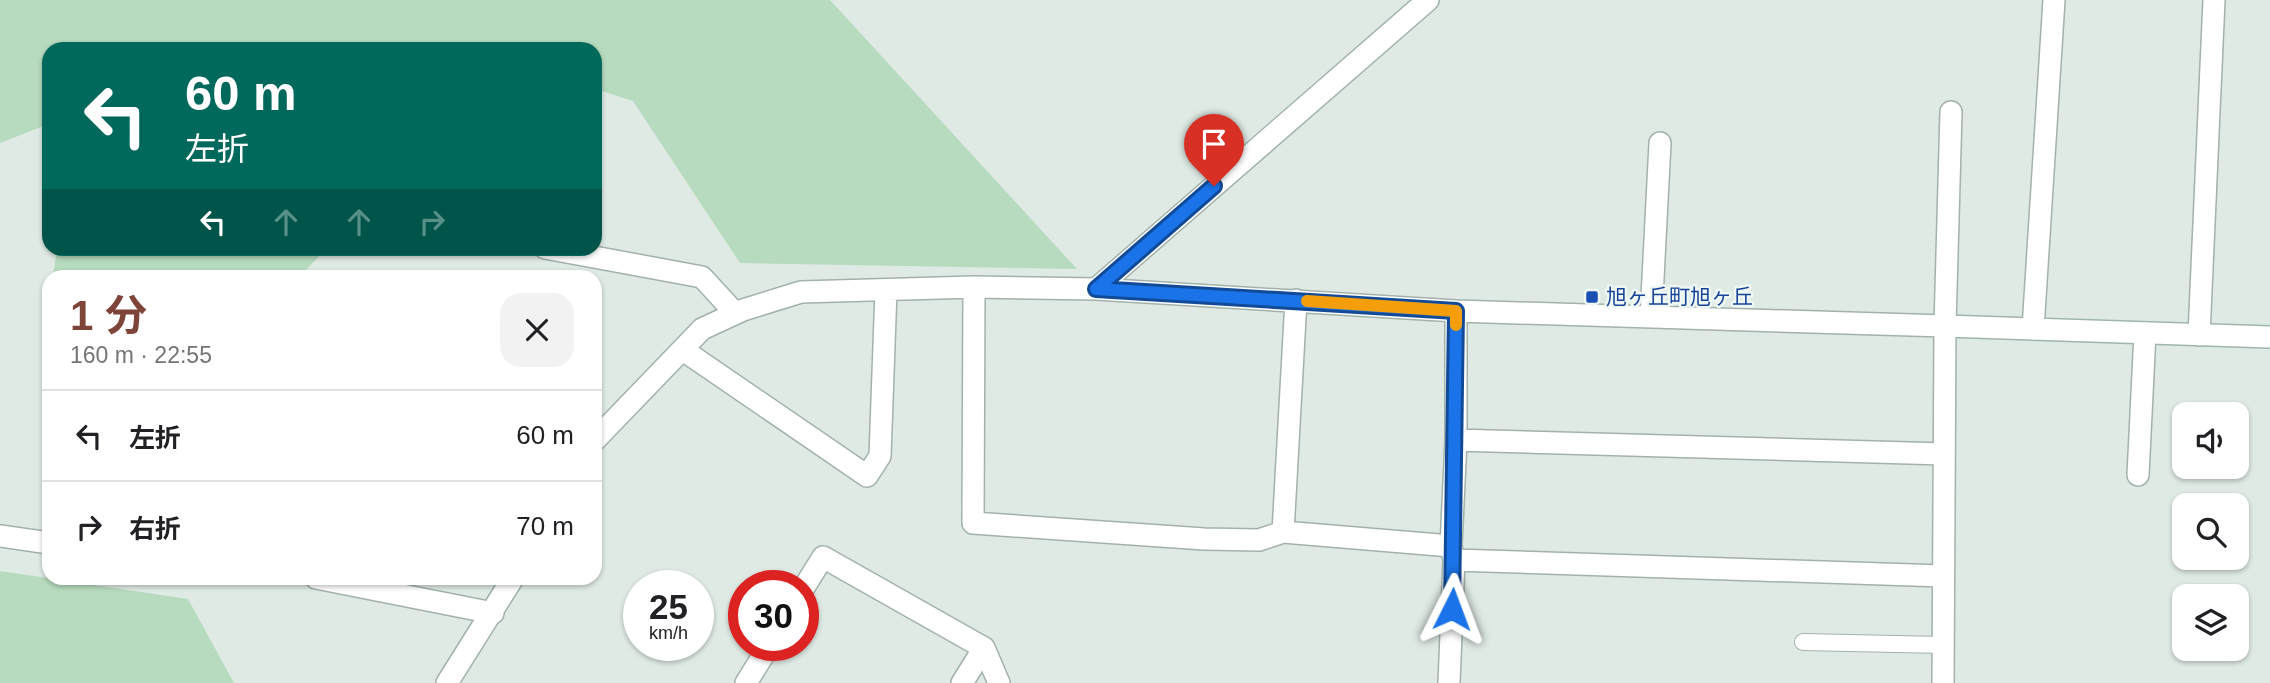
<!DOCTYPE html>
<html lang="ja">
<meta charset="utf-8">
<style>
:root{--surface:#fff;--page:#f2f2f2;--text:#202124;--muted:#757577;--line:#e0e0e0;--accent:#7e443a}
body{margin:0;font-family:Arial,"Noto Sans JP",sans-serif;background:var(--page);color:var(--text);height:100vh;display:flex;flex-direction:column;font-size:26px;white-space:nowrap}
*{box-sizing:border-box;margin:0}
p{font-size:23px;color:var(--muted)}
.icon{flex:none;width:38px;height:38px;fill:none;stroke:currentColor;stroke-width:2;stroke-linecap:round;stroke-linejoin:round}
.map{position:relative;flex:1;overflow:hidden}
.details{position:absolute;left:42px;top:270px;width:560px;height:315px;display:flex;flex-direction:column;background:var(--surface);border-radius:21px;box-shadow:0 2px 5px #0004}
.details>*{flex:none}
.banner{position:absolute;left:42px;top:42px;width:560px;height:214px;border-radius:21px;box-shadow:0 2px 5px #0004;background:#00695c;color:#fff;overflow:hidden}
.tools{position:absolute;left:2172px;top:402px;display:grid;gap:14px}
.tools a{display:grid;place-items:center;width:77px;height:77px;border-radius:14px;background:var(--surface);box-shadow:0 2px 5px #0004;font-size:35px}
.speed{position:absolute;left:623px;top:570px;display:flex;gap:14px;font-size:35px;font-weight:700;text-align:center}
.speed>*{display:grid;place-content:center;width:91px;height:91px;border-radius:50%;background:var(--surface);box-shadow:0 2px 5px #0004;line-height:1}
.speed small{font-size:18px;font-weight:400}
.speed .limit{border:10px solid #d22;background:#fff;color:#111}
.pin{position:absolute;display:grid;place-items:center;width:60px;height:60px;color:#fff;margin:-72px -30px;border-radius:50% 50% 50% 0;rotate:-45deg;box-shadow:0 0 7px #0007}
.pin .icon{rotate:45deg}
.me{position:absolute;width:77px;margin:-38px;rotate:3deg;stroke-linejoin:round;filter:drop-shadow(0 0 5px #0008)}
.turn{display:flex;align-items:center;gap:24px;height:147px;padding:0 28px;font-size:32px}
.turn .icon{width:91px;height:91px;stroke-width:2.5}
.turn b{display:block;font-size:49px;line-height:60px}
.lanes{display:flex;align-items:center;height:66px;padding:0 28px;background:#0003;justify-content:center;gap:35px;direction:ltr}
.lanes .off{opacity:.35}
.round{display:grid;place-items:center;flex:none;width:74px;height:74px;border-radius:21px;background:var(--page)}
.overview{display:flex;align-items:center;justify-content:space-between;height:119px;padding:0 28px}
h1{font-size:42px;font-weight:700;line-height:52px;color:var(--accent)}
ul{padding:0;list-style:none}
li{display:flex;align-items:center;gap:21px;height:91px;padding:0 28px;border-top:2px solid var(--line)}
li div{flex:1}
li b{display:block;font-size:26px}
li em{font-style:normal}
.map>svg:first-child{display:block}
.green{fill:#b7dbbe}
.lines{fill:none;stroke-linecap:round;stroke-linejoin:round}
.lane-casing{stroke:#a2b2ab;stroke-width:18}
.street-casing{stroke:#a2b2ab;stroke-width:24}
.secondary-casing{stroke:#9eb6ab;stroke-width:24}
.lane{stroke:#fff;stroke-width:16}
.street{stroke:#fff;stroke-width:21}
.secondary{stroke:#fff;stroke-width:21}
.route-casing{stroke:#114b97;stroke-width:18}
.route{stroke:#1a73e8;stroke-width:12}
.slow{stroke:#f59e0b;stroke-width:12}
.transit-dot{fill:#1a4fb4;stroke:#eff7f2;stroke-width:2.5}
.labels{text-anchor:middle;stroke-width:5;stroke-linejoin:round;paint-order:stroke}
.transit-label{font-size:21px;fill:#164399;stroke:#eff7f2;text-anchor:start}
</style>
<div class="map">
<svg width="2270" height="683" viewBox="0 0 2270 683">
<rect width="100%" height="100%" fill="#dfeae4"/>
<path class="green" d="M0,0H830L1077,269L740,263L633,101L595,89V49H49V124L0,143Z
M57,249V248L326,249L300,276H53Z
M0,571L188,599L234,683H0Z"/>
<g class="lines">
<g class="lane-casing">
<path id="lane" d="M1803,642L1943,645"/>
</g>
<g class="street-casing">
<path id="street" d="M545,248L702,277L735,313
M974,287L973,523L1204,539L1259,540L1283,532L1451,546
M1096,289L1428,0
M1651,317L1660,143
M2033,329L2054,0
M2199,335L2214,0
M683,350L867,476L880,456L886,290
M595,440L702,329L743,310L801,292L974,287L1096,289L1456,311L1945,326
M1456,440L1944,454
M2138,475L2145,333
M1283,532L1296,300
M0,536L49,543
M1454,560L1943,576
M316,578L493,613
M803,589L823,557L984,648
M447,683L513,578
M746,683L769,646
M962,683L984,648L999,683
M1449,683L1454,560L1451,546L1456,440V311
M1943,683L1945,326L1951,112"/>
</g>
<g class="secondary-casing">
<path id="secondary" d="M1945,326L2270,337"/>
</g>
<use href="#lane" class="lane"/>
<use href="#street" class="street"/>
<use href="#secondary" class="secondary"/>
</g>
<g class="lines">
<g class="route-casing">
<path id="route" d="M1214,186L1096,289L1456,311L1452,609"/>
</g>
<use href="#route" class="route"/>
<path class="slow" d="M1307,301L1456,311V325"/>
</g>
<rect class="transit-dot" x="1585" y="290" width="14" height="14" rx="3.5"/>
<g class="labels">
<g class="transit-label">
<text x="1606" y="304">旭ヶ丘町旭ヶ丘</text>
</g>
</g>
</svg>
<div class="tools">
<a><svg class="icon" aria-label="sound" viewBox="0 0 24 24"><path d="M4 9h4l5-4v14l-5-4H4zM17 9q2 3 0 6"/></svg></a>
<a><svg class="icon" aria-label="search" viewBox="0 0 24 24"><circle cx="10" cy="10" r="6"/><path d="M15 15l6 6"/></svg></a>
<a><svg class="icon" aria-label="layers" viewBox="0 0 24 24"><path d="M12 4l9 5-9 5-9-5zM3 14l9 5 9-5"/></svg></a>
</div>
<div class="speed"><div>25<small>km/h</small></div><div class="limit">30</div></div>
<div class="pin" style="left:1214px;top:186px;background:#d93025"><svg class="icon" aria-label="arrive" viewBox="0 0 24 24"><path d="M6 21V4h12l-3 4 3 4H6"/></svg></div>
<svg class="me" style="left:1452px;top:609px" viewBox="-20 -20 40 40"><path d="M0-17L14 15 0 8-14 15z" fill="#1a73e8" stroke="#fff" stroke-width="4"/></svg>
<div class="banner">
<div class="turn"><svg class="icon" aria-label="left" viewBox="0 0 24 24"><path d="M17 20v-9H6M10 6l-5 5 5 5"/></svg><div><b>60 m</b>左折</div></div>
<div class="lanes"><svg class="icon" aria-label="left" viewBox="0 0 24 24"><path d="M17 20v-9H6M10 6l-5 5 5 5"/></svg><svg class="icon off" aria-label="ahead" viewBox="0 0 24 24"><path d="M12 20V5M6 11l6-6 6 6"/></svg><svg class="icon off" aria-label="ahead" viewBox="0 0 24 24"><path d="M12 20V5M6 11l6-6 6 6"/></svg><svg class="icon off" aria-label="right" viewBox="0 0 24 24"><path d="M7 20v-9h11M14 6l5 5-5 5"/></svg></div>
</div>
<section class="details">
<div class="overview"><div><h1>1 分</h1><p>160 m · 22:55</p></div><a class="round"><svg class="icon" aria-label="close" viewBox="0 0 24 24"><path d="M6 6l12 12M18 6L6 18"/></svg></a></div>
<ul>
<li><svg class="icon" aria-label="left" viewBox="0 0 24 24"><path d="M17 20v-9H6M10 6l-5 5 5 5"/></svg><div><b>左折</b></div><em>60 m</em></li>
<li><svg class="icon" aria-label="right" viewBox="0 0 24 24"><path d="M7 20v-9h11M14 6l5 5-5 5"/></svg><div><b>右折</b></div><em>70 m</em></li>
</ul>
</section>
</div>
